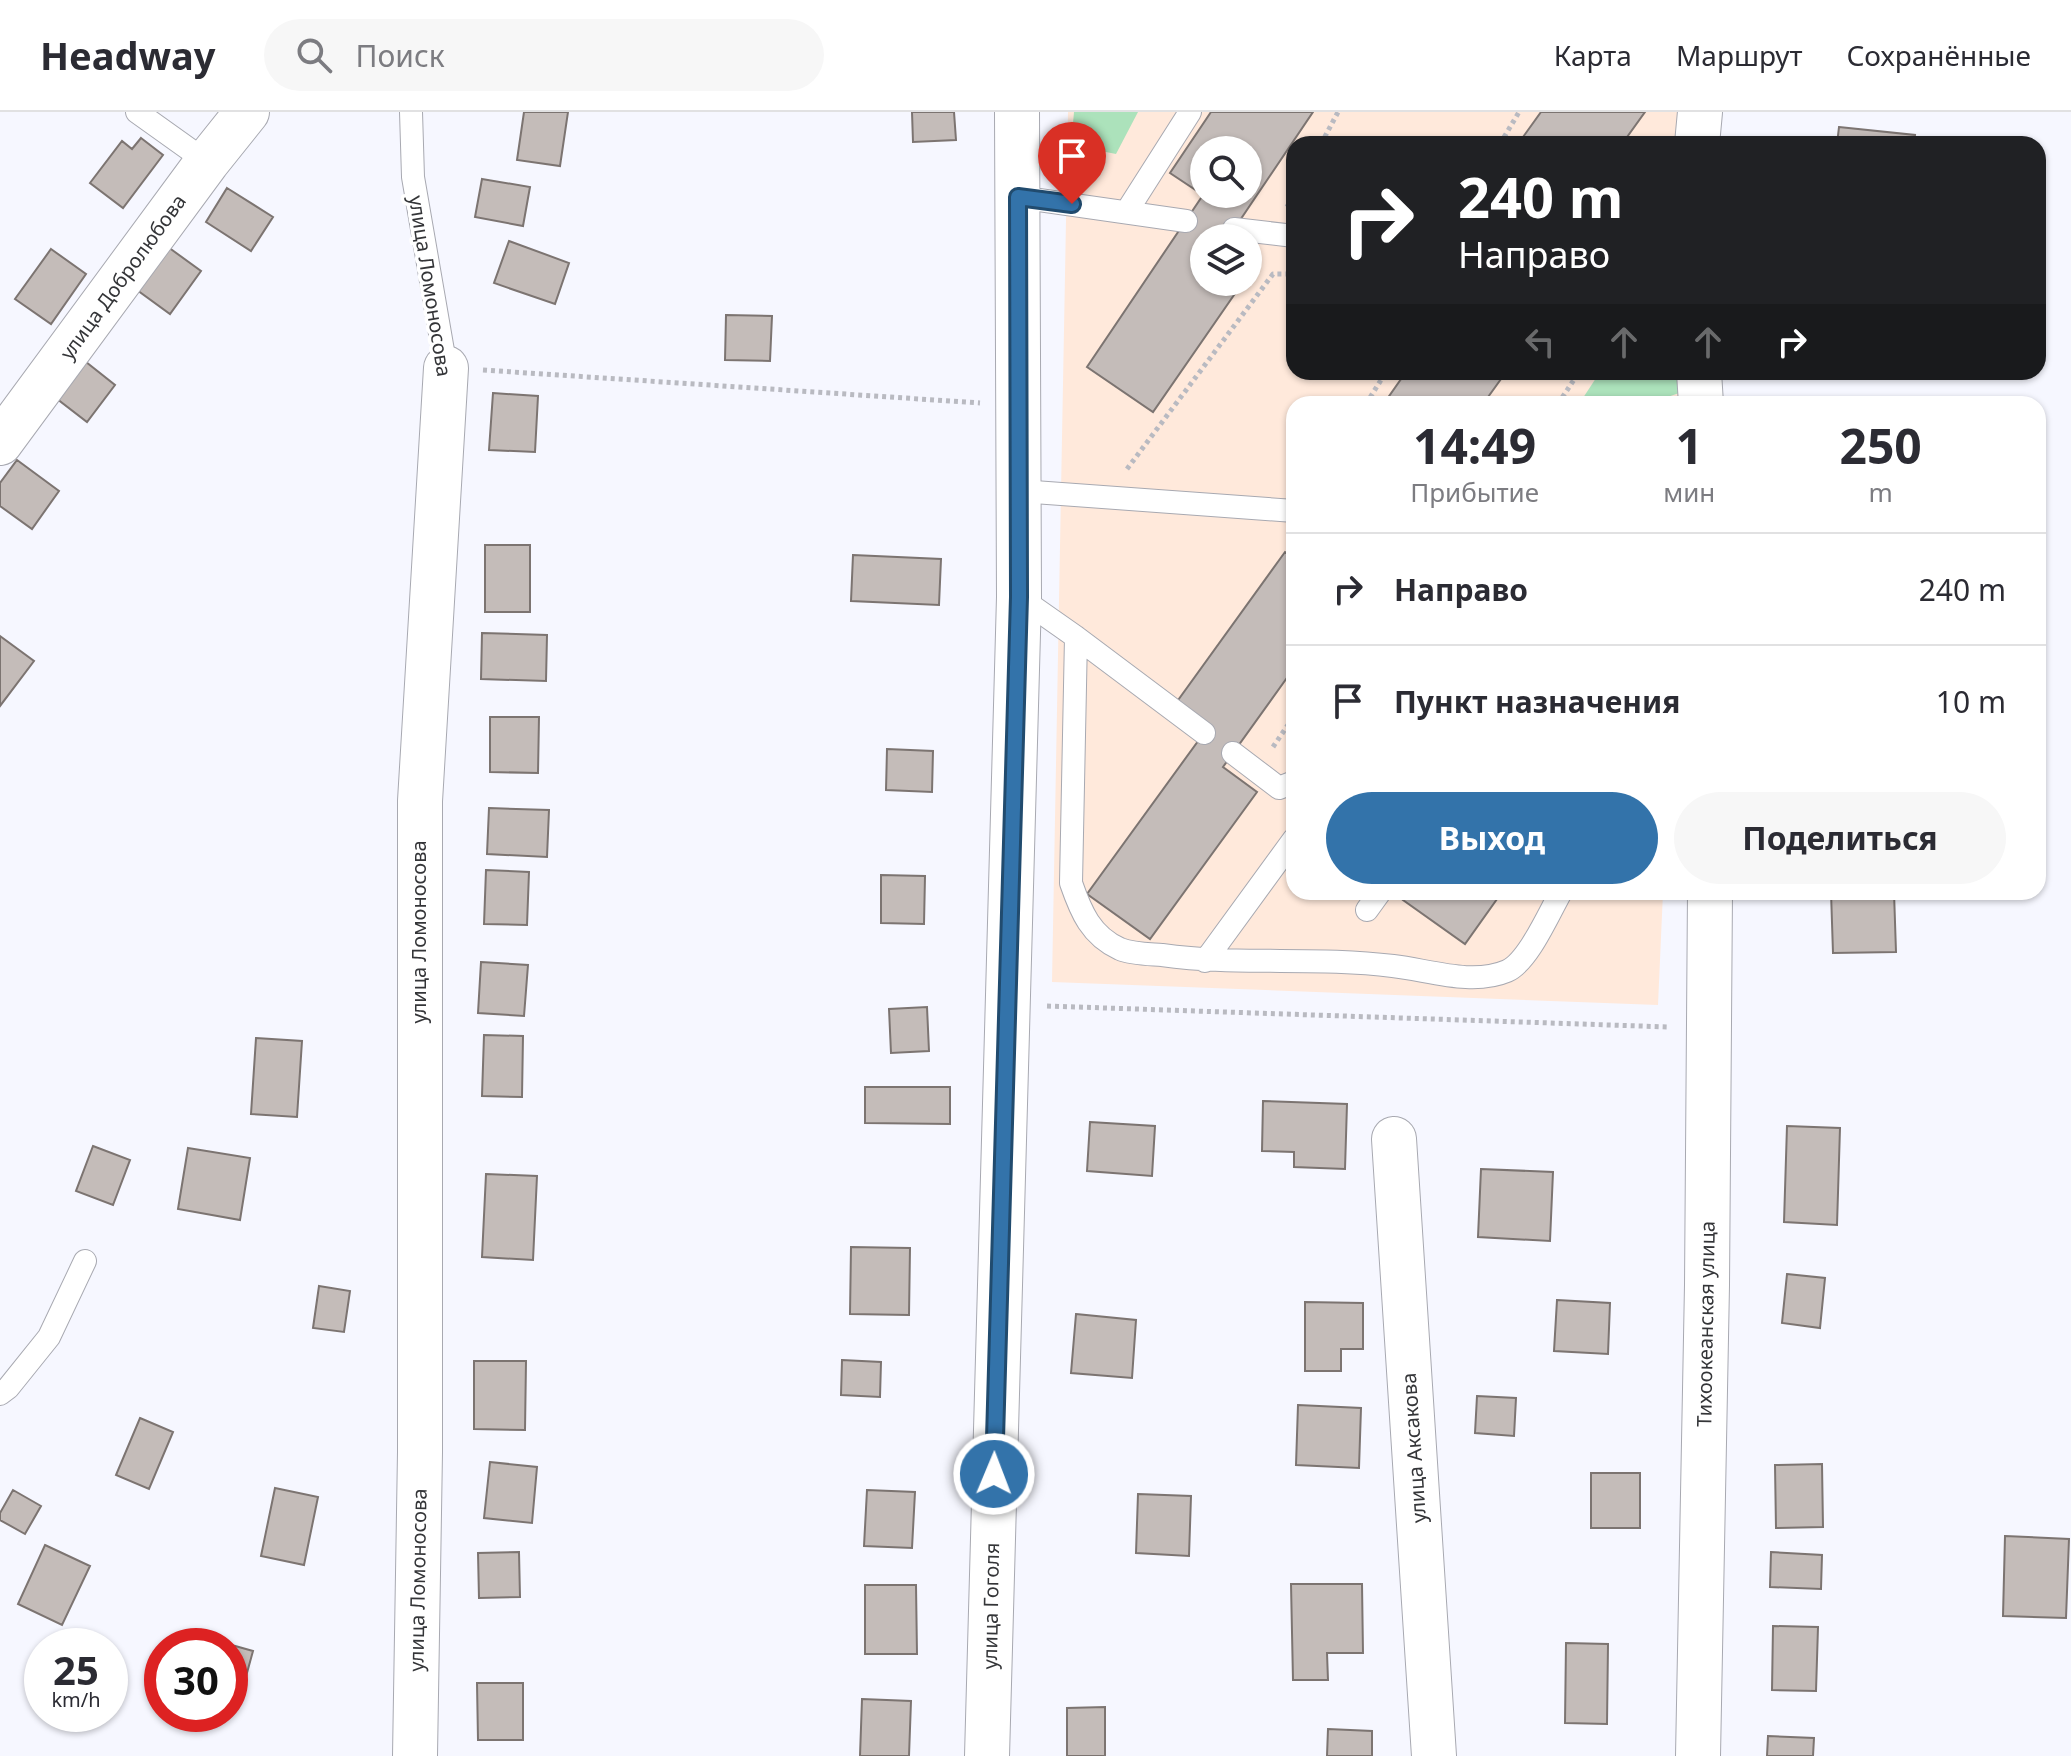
<!DOCTYPE html>
<html lang="ru">
<meta charset="utf-8">
<style>
:root{--surface:#fff;--page:#f7f7f7;--text:#2b2b33;--muted:#7c7c81;--line:#e1e1e2;--accent:#3373aa}
body{margin:0;font-family:"Noto Sans",sans-serif;background:var(--page);color:var(--text);height:100vh;display:flex;flex-direction:column;font-size:30px;white-space:nowrap}
*{box-sizing:border-box;margin:0}
p{font-size:26px;color:var(--muted)}
.icon{flex:none;width:44px;height:44px;fill:none;stroke:currentColor;stroke-width:2;stroke-linecap:round;stroke-linejoin:round}
.map{position:relative;flex:1;overflow:hidden}
.panel{position:absolute;left:1286px;top:284px;width:760px;height:504px;display:flex;flex-direction:column;background:var(--surface);border-radius:24px;box-shadow:0 2px 6px #0004}
.panel>*{flex:none}
.hud{position:absolute;left:1286px;top:24px;width:760px;height:244px;border-radius:24px;box-shadow:0 2px 6px #0004;background:#202124;color:#fff;overflow:hidden}
.controls{position:absolute;left:1190px;top:24px;display:grid;gap:16px}
.controls a{display:grid;place-items:center;width:72px;height:72px;border-radius:50%;background:var(--surface);box-shadow:0 2px 6px #0004;font-size:40px}
.speed{position:absolute;left:24px;top:1516px;display:flex;gap:16px;font-size:40px;font-weight:700;text-align:center}
.speed>*{display:grid;place-content:center;width:104px;height:104px;border-radius:50%;background:var(--surface);box-shadow:0 2px 6px #0004;line-height:1}
.speed small{font-size:20px;font-weight:400}
.speed .limit{border:12px solid #d22;background:#fff;color:#111}
.pin{position:absolute;display:grid;place-items:center;width:68px;height:68px;color:#fff;margin:-82px -34px;border-radius:50% 50% 50% 0;rotate:-45deg;box-shadow:0 0 8px #0007}
.pin .icon{rotate:45deg}
.me{position:absolute;width:88px;margin:-44px;rotate:1deg;stroke-linejoin:round;filter:drop-shadow(0 0 6px #0008)}
.turn{display:flex;align-items:center;gap:28px;height:168px;padding:0 40px;font-size:36px}
.turn .icon{width:104px;height:104px;stroke-width:2.5}
.turn b{display:block;font-size:56px;line-height:68px}
.lanes{display:flex;align-items:center;height:76px;padding:0 40px;background:#0003;justify-content:center;gap:40px;direction:ltr}
.lanes .off{opacity:.35}
.eta{display:flex;justify-content:space-evenly;align-items:center;height:136px;text-align:center}
.eta b{font-size:48px;font-weight:700;line-height:56px}
.primary-button{display:flex;gap:16px;margin-top:auto;padding:16px 40px}
.primary-button a{flex:1;height:92px;border-radius:48px;background:var(--accent);color:#fff;font-size:32px;font-weight:700;line-height:92px;text-align:center}
.primary-button a+a{background:var(--page);color:var(--text)}
ul{padding:0;list-style:none}
li{display:flex;align-items:center;gap:24px;height:112px;padding:0 40px;border-top:2px solid var(--line)}
li div{flex:1}
li b{display:block;font-size:30px}
li em{font-style:normal}
header{display:flex;align-items:center;gap:48px;box-sizing:border-box;height:112px;padding:0 40px;background:var(--surface);border-bottom:2px solid var(--line)}
header strong{font-size:38px}
nav{display:flex;gap:44px;margin-inline-start:auto;font-size:28px}
.search{width:560px;height:72px;background:var(--page);display:flex;align-items:center;gap:20px;box-sizing:border-box;padding:0 28px;border-radius:44px;color:var(--muted);font-size:30px}
.map>svg:first-child{display:block}
.commercial{fill:#ffe9db;fill-rule:evenodd}
.green{fill:#ace2bb}
.building{fill:#c4bcb9;stroke:#7c7471;stroke-width:2;fill-rule:evenodd}
.lines{fill:none;stroke-linecap:round;stroke-linejoin:round}
.lane-casing{stroke:#a8a9b1;stroke-width:24}
.street-casing{stroke:#a8a9b1;stroke-width:46}
.path{stroke:#b9bac1;stroke-width:5;stroke-dasharray:4 4;stroke-linecap:butt}
.lane{stroke:#fff;stroke-width:22}
.street{stroke:#fff;stroke-width:44}
.route-casing{stroke:#214b6e;stroke-width:20}
.route{stroke:#3373aa;stroke-width:14}
.labels{text-anchor:middle;stroke-width:7;stroke-linejoin:round;paint-order:stroke}
.street-label{font-size:20px;fill:#343538;stroke:#fff}
</style>
<header>
<strong>Headway</strong>
<div class="search"><svg class="icon" aria-label="search" viewBox="0 0 24 24"><circle cx="10" cy="10" r="6"/><path d="M15 15l6 6"/></svg>Поиск</div>
<nav><a>Карта</a><a>Маршрут</a><a>Сохранённые</a></nav>
</header>
<div class="map">
<svg width="2071" height="1644" viewBox="0 0 2071 1644">
<rect width="100%" height="100%" fill="#f6f7ff"/>
<path class="commercial" d="M1068,0H1703L1701,32H1294V260H1690L1688,292H1294V780H1663L1658,893L1052,870ZM1204,38H1248V82H1204ZM1204,126H1248V170H1204Z"/>
<path class="green" d="M1074,0H1138L1116,42L1071,33Z
M1600,260H1679L1685,279L1647,292H1579Z"/>
<path class="building" d="M524,0H568L560,54L517,48Z
M912,0H954L956,28L913,30Z
M1211,0H1313L1228,126H1204V170H1243L1153,300L1087,255L1203,83L1170,61ZM1204,38H1248V82H1204Z
M1541,0H1645L1622,32H1518Z
M1839,15L1915,23L1914,32H1837Z
M141,26L163,43L123,96L90,71L122,29L132,37Z
M482,67L530,75L523,114L475,105Z
M227,76L273,105L251,139L206,110Z
M509,129L569,151L555,192L494,171Z
M168,135L201,159L170,202L137,178Z
M51,137L86,162L51,212L15,187Z
M726,203L772,204L770,249L725,248Z
M81,246L115,273L87,310L52,283Z
M1406,260H1506L1483,292H1387L1385,290Z
M493,281L538,284L535,340L489,338Z
M17,348L59,379L32,417L0,394V371Z
M485,433H530V500H485Z
M1285,440L1294,446V556L1223,655L1257,680L1150,827L1087,782L1209,614L1176,591Z
M853,443L941,447L939,493L851,489Z
M482,521L547,523L546,569L481,567Z
M0,524L34,549L0,594Z
M490,605H539L538,661L490,660Z
M887,637L933,639L932,680L886,678Z
M489,696L549,698L547,745L487,742Z
M486,758L529,760L527,813L484,812Z
M881,763L925,764L924,812L881,811Z
M1409,780H1502L1465,832L1403,788Z
M1831,780H1894L1896,840L1833,841Z
M481,850L528,853L524,904L478,901Z
M927,895L929,939L891,941L889,897Z
M484,923L523,924L522,985L482,984Z
M256,926L302,929L297,1005L251,1002Z
M865,975H950V1012L865,1011Z
M1263,989L1347,992L1345,1057L1294,1055V1040L1262,1039Z
M1090,1010L1155,1014L1152,1064L1087,1059Z
M1787,1014L1840,1016L1837,1113L1784,1110Z
M93,1034L130,1048L113,1093L76,1079Z
M188,1036L250,1046L240,1108L178,1097Z
M1481,1057L1553,1060L1550,1129L1478,1125Z
M486,1062L537,1064L533,1148L482,1145Z
M851,1135L910,1136L909,1203L850,1202Z
M1787,1162L1825,1166L1820,1216L1782,1211Z
M319,1174L350,1179L344,1220L313,1216Z
M1557,1188L1610,1191L1608,1242L1554,1239Z
M1305,1190L1363,1191V1237H1341V1259H1305Z
M1076,1202L1136,1208L1132,1266L1071,1261Z
M842,1248L881,1250L880,1285L841,1283Z
M474,1249H526L525,1318L474,1317Z
M1477,1284L1516,1286L1514,1324L1475,1321Z
M1298,1293L1361,1296L1359,1356L1296,1353Z
M140,1306L173,1320L149,1377L116,1363Z
M490,1350L537,1355L532,1411L484,1406Z
M1822,1352L1823,1415L1776,1416L1775,1353Z
M1591,1361H1640V1416H1591Z
M275,1376L318,1385L304,1453L261,1444Z
M13,1378L41,1394L25,1422L0,1408V1401Z
M867,1378L915,1380L912,1436L864,1434Z
M1138,1382L1191,1384L1189,1444L1136,1441Z
M2005,1424L2069,1427L2066,1506L2003,1504Z
M45,1433L90,1454L62,1513L18,1492Z
M519,1440L520,1485L479,1486L478,1441Z
M1771,1440L1822,1443L1821,1477L1770,1475Z
M1291,1472H1362L1363,1541H1327L1328,1568H1293Z
M865,1473H916L917,1542H865Z
M1773,1514L1818,1515L1816,1579L1772,1578Z
M196,1523L253,1539L242,1579L230,1576V1534H193Z
M1566,1531L1608,1532L1607,1612L1565,1611Z
M477,1571H523V1628H478Z
M862,1587L911,1589L909,1644H860Z
M1105,1595V1644H1067V1596Z
M1328,1617L1372,1619V1644H1327Z
M1768,1624L1814,1626L1813,1644H1767Z"/>
<g class="lines">
<g class="lane-casing">
<path id="lane" d="M137,0L207,50
M411,0L413,65L446,256
M1018,85L1186,109
M1127,99L1190,0
M1234,117L1294,124
M1020,379L1294,399
M1019,485L1076,525L1204,621
M1076,525L1071,771C1081,800 1091,824 1120,837C1132,842 1149,842 1162,843C1239,854 1316,844 1393,854C1429,858 1472,874 1507,859C1528,850 1549,801 1561,780
M1233,641L1279,676L1294,670
M1367,798L1380,780
M1205,849L1294,727
M0,1282L8,1276L49,1225L85,1149"/>
</g>
<g class="street-casing">
<path id="street" d="M1697,32L1700,0
M1699,260L1701,292
M0,331L207,50L247,0
M1394,1027L1434,1644
M415,1644L420,1340V689L446,256
M987,1644L1019,485L1017,0
M1698,1644L1707,1173L1710,780"/>
</g>
<path class="path" d="M1321,32L1338,0
M1500,32L1519,0
M1287,95L1294,82
M483,258L980,291
M1366,292L1386,260
M1558,292L1579,260
M1127,357L1273,162H1294
M1273,635L1294,604
M1047,894L1669,915"/>
<use href="#lane" class="lane"/>
<use href="#street" class="street"/>
</g>
<g class="lines">
<g class="route-casing">
<path id="route" d="M994,1362L1019,485L1018,85L1072,92"/>
</g>
<use href="#route" class="route"/>
</g>
<g class="labels">
<g class="street-label">
<text transform="translate(123 165) rotate(-54)" y="7">улица Добролюбова</text>
<text transform="translate(430 174) rotate(81)" y="7">улица Ломоносова</text>
<text transform="translate(419 820) rotate(-90)" y="7">улица Ломоносова</text>
<text transform="translate(1706 1212) rotate(-89)" y="7">Тихоокеанская улица</text>
<text transform="translate(1414 1336) rotate(-94)" y="7">улица Аксакова</text>
<text transform="translate(418 1468) rotate(-89)" y="7">улица Ломоносова</text>
<text transform="translate(991 1494) rotate(-89)" y="7">улица Гоголя</text>
</g>
</g>
</svg>
<div class="controls">
<a><svg class="icon" aria-label="search" viewBox="0 0 24 24"><circle cx="10" cy="10" r="6"/><path d="M15 15l6 6"/></svg></a>
<a><svg class="icon" aria-label="layers" viewBox="0 0 24 24"><path d="M12 4l9 5-9 5-9-5zM3 14l9 5 9-5"/></svg></a>
</div>
<div class="speed"><div>25<small>km/h</small></div><div class="limit">30</div></div>
<div class="pin" style="left:1072px;top:92px;background:#d93025"><svg class="icon" aria-label="arrive" viewBox="0 0 24 24"><path d="M6 21V4h12l-3 4 3 4H6"/></svg></div>
<svg class="me" style="left:994px;top:1362px" viewBox="-20 -20 40 40"><circle r="17" fill="#3373aa" stroke="#fff" stroke-width="3"/><path d="M0-11L8 9 0 5-8 9z" fill="#fff"/></svg>
<div class="hud">
<div class="turn"><svg class="icon" aria-label="right" viewBox="0 0 24 24"><path d="M7 20v-9h11M14 6l5 5-5 5"/></svg><div><b>240 m</b>Направо</div></div>
<div class="lanes"><svg class="icon off" aria-label="left" viewBox="0 0 24 24"><path d="M17 20v-9H6M10 6l-5 5 5 5"/></svg><svg class="icon off" aria-label="ahead" viewBox="0 0 24 24"><path d="M12 20V5M6 11l6-6 6 6"/></svg><svg class="icon off" aria-label="ahead" viewBox="0 0 24 24"><path d="M12 20V5M6 11l6-6 6 6"/></svg><svg class="icon" aria-label="right" viewBox="0 0 24 24"><path d="M7 20v-9h11M14 6l5 5-5 5"/></svg></div>
</div>
<section class="panel">
<div class="eta">
<div><b>14:49</b><p>Прибытие</p></div>
<div><b>1</b><p>мин</p></div>
<div><b>250</b><p>m</p></div>
</div>
<ul>
<li><svg class="icon" aria-label="right" viewBox="0 0 24 24"><path d="M7 20v-9h11M14 6l5 5-5 5"/></svg><div><b>Направо</b></div><em>240 m</em></li>
<li><svg class="icon" aria-label="arrive" viewBox="0 0 24 24"><path d="M6 21V4h12l-3 4 3 4H6"/></svg><div><b>Пункт назначения</b></div><em>10 m</em></li>
</ul>
<div class="primary-button"><a>Выход</a><a>Поделиться</a></div>
</section>
</div>
